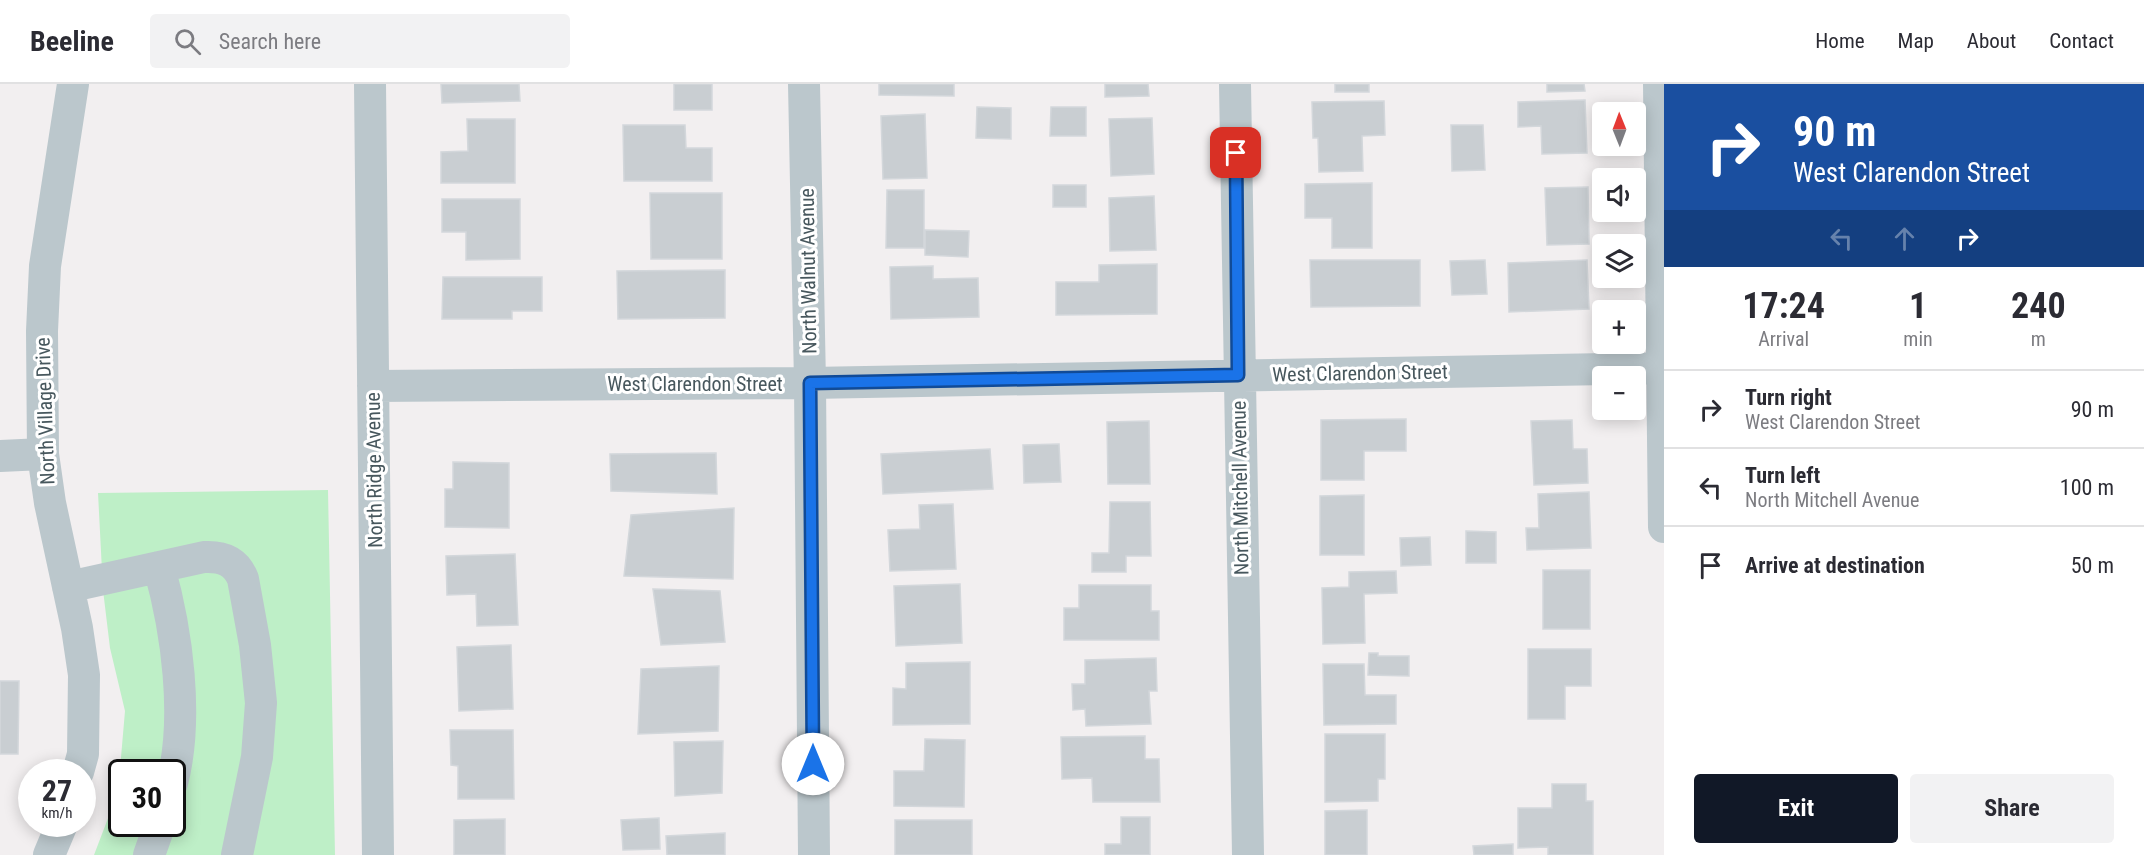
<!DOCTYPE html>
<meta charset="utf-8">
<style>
:root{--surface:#fff;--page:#f2f2f3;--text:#2b2b33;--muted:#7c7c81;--line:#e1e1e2;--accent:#111827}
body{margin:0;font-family:"Roboto Condensed",sans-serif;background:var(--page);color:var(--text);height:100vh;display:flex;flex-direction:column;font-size:22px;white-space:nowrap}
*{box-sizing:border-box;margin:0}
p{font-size:20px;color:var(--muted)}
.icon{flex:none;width:33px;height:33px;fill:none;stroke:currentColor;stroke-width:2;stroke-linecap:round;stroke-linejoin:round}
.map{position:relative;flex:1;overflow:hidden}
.panel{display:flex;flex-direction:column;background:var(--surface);width:480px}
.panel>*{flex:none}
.top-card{background:#1a4fa0;color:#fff;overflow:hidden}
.needle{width:39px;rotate:359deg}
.tools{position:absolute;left:1592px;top:18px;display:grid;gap:12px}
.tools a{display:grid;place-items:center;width:54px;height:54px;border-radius:6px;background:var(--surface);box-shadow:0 3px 15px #0003;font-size:30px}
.speed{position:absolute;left:18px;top:675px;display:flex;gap:12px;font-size:30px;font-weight:700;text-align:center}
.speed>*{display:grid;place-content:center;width:78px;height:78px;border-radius:50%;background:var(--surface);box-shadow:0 3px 15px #0003;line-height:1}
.speed small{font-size:15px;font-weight:400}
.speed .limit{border:3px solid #111;border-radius:9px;background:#fff;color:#111}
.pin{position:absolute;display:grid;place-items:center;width:51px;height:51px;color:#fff;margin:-26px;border-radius:12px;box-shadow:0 3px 9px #0006}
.me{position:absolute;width:66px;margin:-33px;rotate:0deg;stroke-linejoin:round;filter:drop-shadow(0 0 4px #0008)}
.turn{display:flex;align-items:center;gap:21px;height:126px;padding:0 30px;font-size:27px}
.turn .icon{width:78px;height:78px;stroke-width:2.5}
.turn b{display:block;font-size:42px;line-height:51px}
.lanes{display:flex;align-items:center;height:57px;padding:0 30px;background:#0003;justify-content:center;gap:30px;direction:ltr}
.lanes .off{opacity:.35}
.eta{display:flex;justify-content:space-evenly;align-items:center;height:102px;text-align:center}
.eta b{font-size:36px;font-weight:700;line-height:42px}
.primary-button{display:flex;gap:12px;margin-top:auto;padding:12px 30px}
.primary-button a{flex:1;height:69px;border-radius:6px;background:var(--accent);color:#fff;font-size:24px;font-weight:700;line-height:69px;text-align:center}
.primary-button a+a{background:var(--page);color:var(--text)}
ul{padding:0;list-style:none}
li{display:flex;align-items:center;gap:18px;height:78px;padding:0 30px;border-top:2px solid var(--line)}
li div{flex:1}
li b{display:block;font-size:22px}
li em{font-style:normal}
header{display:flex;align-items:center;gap:36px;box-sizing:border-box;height:84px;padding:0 30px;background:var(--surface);border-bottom:2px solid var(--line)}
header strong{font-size:28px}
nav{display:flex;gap:33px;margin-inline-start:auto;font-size:21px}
.search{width:420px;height:54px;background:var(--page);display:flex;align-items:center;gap:15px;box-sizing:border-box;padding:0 21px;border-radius:6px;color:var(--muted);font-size:22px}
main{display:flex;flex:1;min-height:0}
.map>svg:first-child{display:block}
.green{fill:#beefc7;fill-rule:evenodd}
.building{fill:#c9ced2;stroke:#d3d7db;stroke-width:1.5}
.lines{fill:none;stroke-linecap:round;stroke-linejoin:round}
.minor{stroke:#bbc7cc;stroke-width:32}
.route-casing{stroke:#114b97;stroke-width:15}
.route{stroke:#1a73e8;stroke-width:10}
.labels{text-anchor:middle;stroke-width:6;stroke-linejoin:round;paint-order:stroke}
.street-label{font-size:20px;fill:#47575d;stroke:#fff}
</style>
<header>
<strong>Beeline</strong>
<div class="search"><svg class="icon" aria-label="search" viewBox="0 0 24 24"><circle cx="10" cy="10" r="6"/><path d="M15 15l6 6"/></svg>Search here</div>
<nav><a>Home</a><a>Map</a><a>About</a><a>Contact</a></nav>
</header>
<main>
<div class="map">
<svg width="1664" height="771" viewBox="0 0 1664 771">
<rect width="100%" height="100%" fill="#f2eff0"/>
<path class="green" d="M328,406L335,771H94L118,708L125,627L110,564L103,506L98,409ZM122,688H172V740H122Z"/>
<path class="building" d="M441,0H519L520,17L442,19Z
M674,0H712V26H674Z
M879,0H954V12L879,11Z
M1105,0H1148L1149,12L1105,13Z
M1335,0H1369V8H1335Z
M1547,0H1584L1585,7L1547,8Z
M1585,16L1587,69L1542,70L1541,42L1518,43V18Z
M1384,17L1385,51L1362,52L1363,87L1319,88L1318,54H1313L1312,18Z
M977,23L1011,24V55L976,54Z
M1051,23H1086V52H1050Z
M925,30L927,94L883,95L881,32Z
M1152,34L1154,90L1111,92L1109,35Z
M467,35H515V99H441V68L468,67Z
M623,41H685L686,64H712V97H624Z
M1451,41H1483L1485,86L1452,87Z
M1372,99V164H1332V134H1305V100Z
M1053,101H1086V123H1053Z
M1588,103L1589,160L1547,161L1545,104Z
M887,106H924V164H886Z
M650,109H722V175H651Z
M1154,112L1156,166L1110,167L1109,114Z
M442,115H520V175L466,176V148H442Z
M925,146L969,147L968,173L925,171Z
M1310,176H1420V222L1311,223Z
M1485,176L1487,210L1452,211L1450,177Z
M1587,176L1589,225L1509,228L1508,179Z
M1157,180V230L1056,231V198H1099V181Z
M933,182V195L978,194L979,233L891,235L890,183Z
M725,186V234L618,235L617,187Z
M443,193H542V227H512V235H442Z
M1406,335V367H1364V396H1321V336Z
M1572,336L1573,365H1587L1588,399L1534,401L1531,337Z
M1149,337L1150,400H1108L1107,338Z
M1059,360L1061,398L1024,399L1023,361Z
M990,365L993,405L883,410L881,370Z
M716,369L717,410L611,407L610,370Z
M453,378L509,379V444L445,443V405H453Z
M1589,408L1591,464L1527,466L1526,444H1539L1538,410Z
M1364,411V471H1320V412Z
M1110,418H1150L1151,472H1126V488H1092V469H1109Z
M953,420L956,485L890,487L888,446L920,445L919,421Z
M734,424L733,495L624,492L631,431Z
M1466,447L1496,448V479H1466Z
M1430,453L1431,481L1401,482L1400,454Z
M515,470L518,541L477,542L476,510L447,511L446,472Z
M1543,486H1590V545H1543Z
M1396,487L1397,509L1364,510L1365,559L1323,560L1322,504L1349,503V488Z
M960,500L962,559L896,562L894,502Z
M1079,501H1151V527H1159V556H1064V524H1079Z
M653,505L720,507L725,558L661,561Z
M511,561L513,625L459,627L457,563Z
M1528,565H1591V602H1565V635H1528Z
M1369,569H1378V572H1409V592L1368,591Z
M1156,574L1157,607H1149L1151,640L1086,642L1085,625L1073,626L1072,600H1085V576Z
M970,578V640L893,641V604L906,605V579Z
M1323,580H1364L1365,611H1396V640L1324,641Z
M719,582L718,647L638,650L641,585Z
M0,597H19L18,670H0Z
M450,646H513L514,715H458V682L451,681Z
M1325,650H1385V695H1378V717L1325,718Z
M1145,652V675H1159L1160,718H1093L1092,694L1062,695L1061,653Z
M925,655L965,656L964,723L894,722V687H924Z
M723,657L722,709L675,712L674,658Z
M1552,700H1586V717H1593V771H1548V763L1518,764V724H1552Z
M1367,726V771H1325V727Z
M1121,733H1150V771H1105V760H1121Z
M659,734L660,765L623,766L621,736Z
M505,735V771H454V736Z
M895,736H972V771H895Z
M725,749V771H667L666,752Z
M1513,760V771H1474L1473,762Z"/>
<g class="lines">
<path class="minor" d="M73,0L45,182L42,247L43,370L50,419L77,544L84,591L83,670L78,688
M370,0L378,771
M804,0L810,299L814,771
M1235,0L1248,771
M1659,0L1664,443
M373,302L810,299L1664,284
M0,372L43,370
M159,483C177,547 189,634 172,699
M68,503L204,473C222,472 236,477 243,495L255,561L261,619L257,673L237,771
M49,771L62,740
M149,771L160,740"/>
</g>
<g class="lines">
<g class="route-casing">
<path id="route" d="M813,680L810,299L1238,291L1236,69"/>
</g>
<use href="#route" class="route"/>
</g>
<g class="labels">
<g class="street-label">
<text transform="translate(808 187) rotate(-91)" y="7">North Walnut Avenue</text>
<text transform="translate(1360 289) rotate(-1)" y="7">West Clarendon Street</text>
<text x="695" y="307">West Clarendon Street</text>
<text transform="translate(45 327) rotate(-92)" y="7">North Village Drive</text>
<text transform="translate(374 386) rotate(-91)" y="7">North Ridge Avenue</text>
<text transform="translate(1240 404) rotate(-91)" y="7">North Mitchell Avenue</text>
</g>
</g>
</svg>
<div class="tools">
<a><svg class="needle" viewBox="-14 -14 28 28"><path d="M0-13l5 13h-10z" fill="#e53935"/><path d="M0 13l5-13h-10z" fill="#7c7c81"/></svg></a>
<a><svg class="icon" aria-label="sound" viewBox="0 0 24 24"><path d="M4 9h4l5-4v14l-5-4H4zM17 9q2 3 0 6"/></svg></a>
<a><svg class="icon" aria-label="layers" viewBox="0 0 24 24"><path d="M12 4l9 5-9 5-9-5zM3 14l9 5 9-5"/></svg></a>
<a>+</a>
<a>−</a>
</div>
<div class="speed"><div>27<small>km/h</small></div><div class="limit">30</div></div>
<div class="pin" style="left:1236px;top:69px;background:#d93025"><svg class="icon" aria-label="arrive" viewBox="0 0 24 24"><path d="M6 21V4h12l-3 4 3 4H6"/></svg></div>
<svg class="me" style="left:813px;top:680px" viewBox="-20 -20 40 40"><circle r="19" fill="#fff"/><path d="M0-13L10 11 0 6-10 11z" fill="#1a73e8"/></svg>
</div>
<section class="panel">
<div class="top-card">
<div class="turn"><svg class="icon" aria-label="right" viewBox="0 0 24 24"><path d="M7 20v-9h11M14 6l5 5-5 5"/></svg><div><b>90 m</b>West Clarendon Street</div></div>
<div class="lanes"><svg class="icon off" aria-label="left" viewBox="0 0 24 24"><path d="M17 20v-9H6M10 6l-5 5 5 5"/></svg><svg class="icon off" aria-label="ahead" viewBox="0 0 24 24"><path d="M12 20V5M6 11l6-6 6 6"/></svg><svg class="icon" aria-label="right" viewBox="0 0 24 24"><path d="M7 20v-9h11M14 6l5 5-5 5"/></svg></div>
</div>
<div class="eta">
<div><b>17:24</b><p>Arrival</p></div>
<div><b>1</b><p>min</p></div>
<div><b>240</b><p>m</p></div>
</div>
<ul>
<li><svg class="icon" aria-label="right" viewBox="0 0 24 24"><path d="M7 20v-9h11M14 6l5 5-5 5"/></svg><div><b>Turn right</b><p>West Clarendon Street</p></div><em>90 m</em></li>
<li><svg class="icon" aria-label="left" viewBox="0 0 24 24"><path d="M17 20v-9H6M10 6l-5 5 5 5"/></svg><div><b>Turn left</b><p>North Mitchell Avenue</p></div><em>100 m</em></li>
<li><svg class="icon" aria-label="arrive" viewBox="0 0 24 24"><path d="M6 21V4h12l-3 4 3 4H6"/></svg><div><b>Arrive at destination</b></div><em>50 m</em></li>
</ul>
<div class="primary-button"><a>Exit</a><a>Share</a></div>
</section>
</main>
